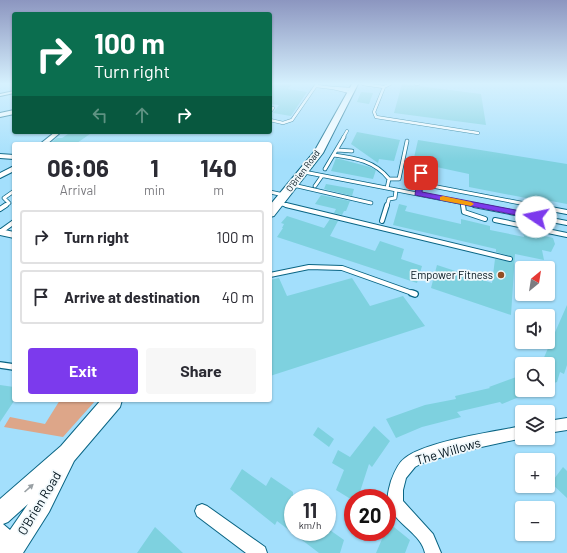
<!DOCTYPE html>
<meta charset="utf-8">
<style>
:root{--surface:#fff;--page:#f7f7f7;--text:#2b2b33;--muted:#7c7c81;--line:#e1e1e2;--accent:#7c3aed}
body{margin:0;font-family:Barlow,sans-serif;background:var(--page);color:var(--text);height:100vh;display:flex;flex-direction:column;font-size:15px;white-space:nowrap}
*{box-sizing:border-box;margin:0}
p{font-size:13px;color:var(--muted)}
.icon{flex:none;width:22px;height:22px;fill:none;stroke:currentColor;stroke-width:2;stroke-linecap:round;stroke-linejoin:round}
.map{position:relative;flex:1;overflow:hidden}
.details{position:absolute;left:12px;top:142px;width:260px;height:260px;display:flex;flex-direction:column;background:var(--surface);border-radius:4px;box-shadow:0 1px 3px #0004}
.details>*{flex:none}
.guide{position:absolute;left:12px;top:12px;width:260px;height:122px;border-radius:4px;box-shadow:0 1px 3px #0004;background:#0b6e4f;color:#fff;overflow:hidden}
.needle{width:26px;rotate:30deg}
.fabs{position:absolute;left:515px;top:261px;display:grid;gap:8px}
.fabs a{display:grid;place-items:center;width:40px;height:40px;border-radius:4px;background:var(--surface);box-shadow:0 1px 3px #0004;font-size:20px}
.speed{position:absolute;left:284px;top:489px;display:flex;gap:8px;font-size:20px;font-weight:700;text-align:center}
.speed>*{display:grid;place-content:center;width:52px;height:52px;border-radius:50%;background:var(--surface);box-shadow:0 1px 3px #0004;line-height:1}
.speed small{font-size:10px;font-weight:400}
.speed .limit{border:6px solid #d22;background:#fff;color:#111}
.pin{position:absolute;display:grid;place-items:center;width:34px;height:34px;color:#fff;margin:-17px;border-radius:8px;box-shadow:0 2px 6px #0006}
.me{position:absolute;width:44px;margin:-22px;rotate:281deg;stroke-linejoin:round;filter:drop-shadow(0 0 3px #0008)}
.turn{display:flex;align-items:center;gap:14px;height:84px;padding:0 16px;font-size:18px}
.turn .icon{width:52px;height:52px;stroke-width:2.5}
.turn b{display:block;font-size:28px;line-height:34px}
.lanes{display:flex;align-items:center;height:38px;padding:0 16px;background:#0003;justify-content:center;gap:20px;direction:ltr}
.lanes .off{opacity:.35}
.eta{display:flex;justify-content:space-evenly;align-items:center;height:68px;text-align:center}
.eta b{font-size:24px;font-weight:700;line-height:28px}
.cta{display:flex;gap:8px;margin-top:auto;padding:8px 16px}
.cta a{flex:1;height:46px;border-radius:4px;background:var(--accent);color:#fff;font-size:16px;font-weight:700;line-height:46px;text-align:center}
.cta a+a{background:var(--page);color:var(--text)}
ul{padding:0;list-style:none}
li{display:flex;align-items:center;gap:12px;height:54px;margin:0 8px 6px;padding:0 8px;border:2px solid var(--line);border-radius:4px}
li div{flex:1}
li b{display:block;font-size:15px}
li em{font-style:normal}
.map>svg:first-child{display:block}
.green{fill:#dda689}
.building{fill:#7ed1df}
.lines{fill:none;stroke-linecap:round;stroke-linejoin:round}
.lane-far3-casing{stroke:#0a6584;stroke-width:3.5}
.lane-far2-casing{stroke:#0a6584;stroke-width:4.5}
.lane-far1-casing{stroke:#0a6584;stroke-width:6}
.lane-casing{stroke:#0a6584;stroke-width:8}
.street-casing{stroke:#0a6584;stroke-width:2}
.primary-casing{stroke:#0a6584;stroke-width:2}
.lane-far3{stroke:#fff;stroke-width:2.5}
.lane-far2{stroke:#fff;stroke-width:3}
.lane-far1{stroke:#fff;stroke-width:4}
.lane{stroke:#fff;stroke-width:5.5}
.street{fill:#fff;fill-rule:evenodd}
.primary{fill:#fff;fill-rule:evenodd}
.oneway{fill:#99a0a4}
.route{fill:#7c3aed;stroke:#51269a}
.slow{fill:#f59e0b}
.poi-dot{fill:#934d24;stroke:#f0f8fb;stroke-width:1.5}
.labels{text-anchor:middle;stroke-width:3.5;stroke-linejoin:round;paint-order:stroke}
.far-street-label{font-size:9px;fill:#00121b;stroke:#f0f8fb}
.poi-label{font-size:11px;fill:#00121b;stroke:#f0f8fb;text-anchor:end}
.near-street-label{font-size:13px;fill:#00121b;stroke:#f0f8fb}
</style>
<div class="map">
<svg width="567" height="553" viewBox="0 0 567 553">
<rect width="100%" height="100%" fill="#a3dffc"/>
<path class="green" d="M60,400H96L63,437L4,427L10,417L45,424Z"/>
<path class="building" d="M270,84H292L288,89L307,92L291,116L273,113L279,105L270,104Z
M402,84L481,94L486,125L394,113Z
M361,92L373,93L369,104L357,102Z
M71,132L90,134L77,143L49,144L57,138H62Z
M357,132L400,140L394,161L379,159L378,163L351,144Z
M418,140L567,164V204L551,201L552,203L469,187V174L413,162Z
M336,158L370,167L376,170L373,179L331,171Z
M326,184L354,189L352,196L324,189Z
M321,195L350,201L346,211H344L342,215L334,213L336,209L315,204Z
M399,204L407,206L405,211L461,224V219L490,226V230L524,237L523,231L553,238L555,244L551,252L542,250L544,260L515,254L511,315L431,288L437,265L492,283L495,259L511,262L513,260V257L496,252V249L393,225Z
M287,216L324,228L330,219L338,221L330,236L375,251L380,241L404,249L401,259L422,266L417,283L277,237L283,228H282L284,224L281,223Z
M279,278L287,296L352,278L370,306L403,296L425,326L270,376V280Z
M567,305V365L564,374L560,372L557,382L548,385V364L542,362Z
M522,375V390H536L502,404L500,402L457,412L461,417L422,427L396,438L386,419L425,405L456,399L455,396L490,388L489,387Z
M0,385L14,387V401L0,422Z
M374,426L390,441L372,467L369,464L358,498H349L336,490L344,470L332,463L338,450L350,457Z
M318,427L334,439L329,447L313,435Z
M563,467L567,471V498L551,483Z
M242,469L266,486L271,477L293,492V532H327V528L344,540L340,553H319L277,521L275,525L230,489Z
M389,523L410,540L405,553H376L385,532H387Z
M155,527L183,553H137Z"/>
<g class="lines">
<g class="lane-far3-casing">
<path id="lane-far3" d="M363,84L384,87L390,84
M416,84H418
M316,86L333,88
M384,87L374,112L376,117L478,133
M350,92L333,88L352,89
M270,108H273L270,112
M270,120L283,123L292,120L317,84
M343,138L347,131"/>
</g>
<g class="lane-far2-casing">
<path id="lane-far2" d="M337,150L352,151
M334,155C355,158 375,161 389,179L387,188
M325,169L344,137
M304,172L479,206
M389,179H399L407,141
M293,185L371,203
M315,186L322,176
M432,186L536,206
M270,192L284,195
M418,194L421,173
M278,203L290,206
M463,203V206
M5,206L9,203L4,198L14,191
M387,206L389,199L395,198L396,190"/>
</g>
<g class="lane-far1-casing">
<path id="lane-far1" d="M286,205L510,259
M463,205L464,212L485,219
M474,205L567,223
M530,205L567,212
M0,209L6,205
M521,214L523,226
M495,220L567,235
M382,221L387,205
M0,232L14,222
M270,275L309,267L342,268L415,294"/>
</g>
<g class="lane-casing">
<path id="lane" d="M412,293L415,294
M0,365L14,367"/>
</g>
<g class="street-casing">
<path id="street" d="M14,91V93L0,96V94Z
M14,110V114L0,117V113Z
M55,132H61L47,144H40Z
M0,154L14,155V159L0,158Z
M14,166V171L0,178V173Z
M0,229L14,232V238L0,235Z
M567,418V430L548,433V421Z
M522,426L523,438L463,451L422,463L415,467L406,478L403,490V501L433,534L441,553H425C421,533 396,525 389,505C386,497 389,489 391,481C394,473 398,463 405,458C427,441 493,432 522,426Z
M202,504L207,506L265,547L267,553H246L197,516L195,511L197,506Z"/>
</g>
<g class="primary-casing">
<path id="primary" d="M352,84H358L323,153L274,216L270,217V205L314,152Z
M101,400H122L120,407L74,461L49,512L23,553H0V499L61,446ZM28,504L10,530L3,524L8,522Z"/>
</g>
<use href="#lane-far3" class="lane-far3"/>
<use href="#lane-far2" class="lane-far2"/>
<use href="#lane-far1" class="lane-far1"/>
<use href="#lane" class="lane"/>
<use href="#street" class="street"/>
<use href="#primary" class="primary"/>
</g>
<defs><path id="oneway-solid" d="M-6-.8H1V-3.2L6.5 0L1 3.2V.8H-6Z"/></defs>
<use class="oneway" href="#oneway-solid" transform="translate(29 488) rotate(-42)"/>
<linearGradient id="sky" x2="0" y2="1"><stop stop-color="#8c96c0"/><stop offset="0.52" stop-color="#d6f1fe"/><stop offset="1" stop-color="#d6f1fe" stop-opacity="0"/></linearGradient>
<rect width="567" height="161" fill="url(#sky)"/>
<path class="route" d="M418,172L424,173L422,192L536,214L540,217L536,219L415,195Z"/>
<path class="slow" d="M443,196L471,202L474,204L471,206L440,200V197Z"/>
<circle class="poi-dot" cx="501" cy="275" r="4"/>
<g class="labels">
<g class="far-street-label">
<text transform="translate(303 171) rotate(-53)" y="3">O'Brien Road</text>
</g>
<g class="poi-label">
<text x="493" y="279">Empower Fitness</text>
</g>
<g class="near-street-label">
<text transform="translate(448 451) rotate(-16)" y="5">The Willows</text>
<text transform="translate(39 503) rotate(-59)" y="5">O'Brien Road</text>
</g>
</g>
</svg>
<div class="fabs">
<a><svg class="needle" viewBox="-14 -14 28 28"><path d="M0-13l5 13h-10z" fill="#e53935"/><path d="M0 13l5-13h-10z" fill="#7c7c81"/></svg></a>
<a><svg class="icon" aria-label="sound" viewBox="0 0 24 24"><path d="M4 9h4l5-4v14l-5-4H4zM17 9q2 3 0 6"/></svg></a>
<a><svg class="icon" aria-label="search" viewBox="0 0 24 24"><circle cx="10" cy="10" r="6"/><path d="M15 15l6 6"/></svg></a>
<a><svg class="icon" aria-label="layers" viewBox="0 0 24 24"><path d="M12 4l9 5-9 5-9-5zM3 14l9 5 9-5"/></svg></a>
<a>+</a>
<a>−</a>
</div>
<div class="speed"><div>11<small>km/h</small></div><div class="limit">20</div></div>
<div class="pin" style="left:421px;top:173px;background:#d93025"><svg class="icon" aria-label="arrive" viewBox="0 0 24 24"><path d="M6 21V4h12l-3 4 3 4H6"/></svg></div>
<svg class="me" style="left:536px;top:217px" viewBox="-20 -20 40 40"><circle r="19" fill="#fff"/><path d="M0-13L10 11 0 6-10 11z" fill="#7c3aed"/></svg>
<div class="guide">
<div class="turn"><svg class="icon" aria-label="right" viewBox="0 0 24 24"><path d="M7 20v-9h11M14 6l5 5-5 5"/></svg><div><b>100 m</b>Turn right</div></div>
<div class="lanes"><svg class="icon off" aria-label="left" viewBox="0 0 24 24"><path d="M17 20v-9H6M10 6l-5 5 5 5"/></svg><svg class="icon off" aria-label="ahead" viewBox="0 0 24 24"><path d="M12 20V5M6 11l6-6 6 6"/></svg><svg class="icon" aria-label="right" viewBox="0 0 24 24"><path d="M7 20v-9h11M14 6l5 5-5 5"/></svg></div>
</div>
<section class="details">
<div class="eta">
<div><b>06:06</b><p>Arrival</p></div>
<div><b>1</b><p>min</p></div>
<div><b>140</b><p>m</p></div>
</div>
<ul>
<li><svg class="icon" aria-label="right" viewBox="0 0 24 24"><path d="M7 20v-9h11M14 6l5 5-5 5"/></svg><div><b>Turn right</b></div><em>100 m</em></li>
<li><svg class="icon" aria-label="arrive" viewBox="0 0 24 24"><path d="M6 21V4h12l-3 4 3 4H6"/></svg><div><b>Arrive at destination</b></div><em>40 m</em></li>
</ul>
<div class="cta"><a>Exit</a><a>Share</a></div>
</section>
</div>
